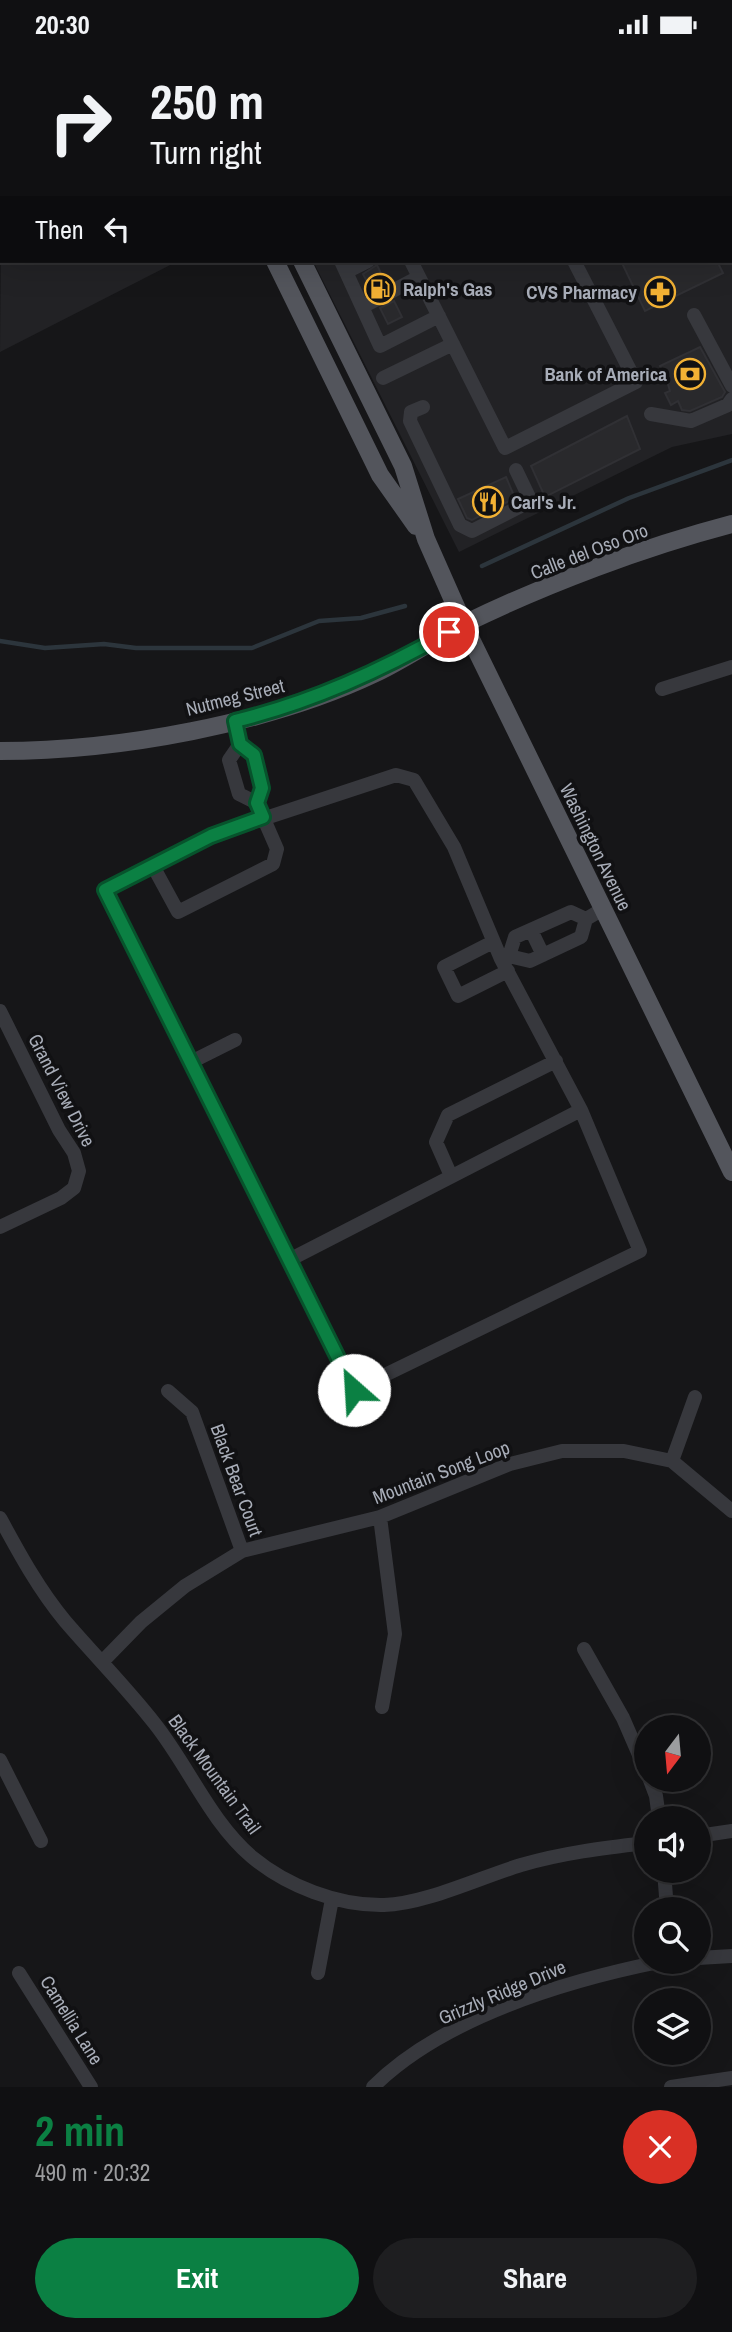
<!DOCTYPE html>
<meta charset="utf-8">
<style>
:root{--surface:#101012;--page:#1e1e20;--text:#f1f3f6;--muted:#9c9d9f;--line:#303032;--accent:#0b8043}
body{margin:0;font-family:"Archivo Narrow",sans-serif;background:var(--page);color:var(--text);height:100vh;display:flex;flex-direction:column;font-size:26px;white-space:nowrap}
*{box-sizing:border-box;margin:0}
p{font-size:23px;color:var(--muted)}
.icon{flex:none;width:38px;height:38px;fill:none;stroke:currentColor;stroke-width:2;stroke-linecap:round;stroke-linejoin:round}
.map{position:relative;height:2038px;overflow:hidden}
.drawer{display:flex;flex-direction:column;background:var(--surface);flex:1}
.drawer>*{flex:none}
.top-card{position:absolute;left:0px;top:0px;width:733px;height:214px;box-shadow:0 7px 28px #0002,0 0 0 2px var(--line);background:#101012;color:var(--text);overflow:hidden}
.needle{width:46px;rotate:196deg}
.buttons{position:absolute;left:634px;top:1666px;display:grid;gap:14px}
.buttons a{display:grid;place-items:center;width:77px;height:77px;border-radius:50%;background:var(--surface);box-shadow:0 7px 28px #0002,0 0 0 2px var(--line);font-size:35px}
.pin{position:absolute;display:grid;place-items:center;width:60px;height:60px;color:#fff;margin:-30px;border:4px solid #fff;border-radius:50%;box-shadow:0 2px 7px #0007}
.me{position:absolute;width:77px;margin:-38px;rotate:334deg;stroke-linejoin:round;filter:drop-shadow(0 0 5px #0008)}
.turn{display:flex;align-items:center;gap:24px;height:147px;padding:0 35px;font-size:32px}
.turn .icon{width:91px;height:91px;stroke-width:2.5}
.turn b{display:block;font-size:49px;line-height:60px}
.then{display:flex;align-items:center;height:66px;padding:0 35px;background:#0003;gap:14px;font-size:26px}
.round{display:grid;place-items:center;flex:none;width:74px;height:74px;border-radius:37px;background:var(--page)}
.overview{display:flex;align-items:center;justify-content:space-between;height:119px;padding:0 35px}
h1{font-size:42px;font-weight:700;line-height:52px;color:var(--accent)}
.button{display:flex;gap:14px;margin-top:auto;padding:14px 35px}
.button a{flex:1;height:80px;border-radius:42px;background:var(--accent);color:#fff;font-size:28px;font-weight:700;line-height:80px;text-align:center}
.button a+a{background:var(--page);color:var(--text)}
.status{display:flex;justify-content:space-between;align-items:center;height:49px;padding:0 35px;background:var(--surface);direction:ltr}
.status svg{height:19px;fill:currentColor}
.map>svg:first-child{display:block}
.built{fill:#222225}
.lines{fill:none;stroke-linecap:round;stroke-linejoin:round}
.stream{stroke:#2c353c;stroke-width:4.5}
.building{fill:#29292c;stroke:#303034;stroke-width:2}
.minor{stroke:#37383d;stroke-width:14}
.major{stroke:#53555c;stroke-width:18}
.route-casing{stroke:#07532c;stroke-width:18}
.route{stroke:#0b8043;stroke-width:12}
.labels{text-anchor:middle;stroke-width:7;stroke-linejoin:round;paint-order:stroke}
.poi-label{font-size:19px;font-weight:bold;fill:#a8adb8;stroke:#111113;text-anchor:start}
.street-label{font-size:19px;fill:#a8adb8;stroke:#111113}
</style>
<div class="status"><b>20:30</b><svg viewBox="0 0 49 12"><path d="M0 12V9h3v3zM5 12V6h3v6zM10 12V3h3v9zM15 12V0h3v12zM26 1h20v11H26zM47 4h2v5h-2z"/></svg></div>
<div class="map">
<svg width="732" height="2038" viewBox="0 0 732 2038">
<rect width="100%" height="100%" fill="#161618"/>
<path class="built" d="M399,0H700L701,2H395Z
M2,60V212H178L0,303Z
M732,67V385L672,398L459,503L313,212H732Z"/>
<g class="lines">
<path class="stream" d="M482,517L629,449L732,411
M0,592L45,599L104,595L136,599H252L319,572L361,569L405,557"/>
</g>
<path class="building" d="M621,212H717L723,224L645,262Z
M377,216L386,235L372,242L363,225Z
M394,252L402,268L388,275L380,259Z
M700,298L725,343L722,348L690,362L682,361L678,352L671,356L665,344L670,342L667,332L660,317Z
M627,367L640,400L545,448L531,417Z
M506,428L515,449L472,471L467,469L458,450Z"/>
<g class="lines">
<path class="minor" d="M312,0V2
M473,0L474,2
M677,0L678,2
M349,2L353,0
M732,174V175
M341,212L380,297L439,267
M411,212L505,399L636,333L574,212
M346,223L368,212
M362,258L419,228
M694,266L732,337
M383,329L453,295
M423,358L411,363L410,372L460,476L472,482L521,457L529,448L516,421
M651,365L691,372L728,356L732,350
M662,640L732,618
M235,672L240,695L254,706L262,739L257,754
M396,726L414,731L454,798L501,910L581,1061L640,1202L354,1341L105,841L211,787Z
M153,817L178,863L273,815L277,800L257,754L239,745L229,711L240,695
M531,881L543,906
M493,893L444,918L458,947L508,922
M509,907L515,888L571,863L586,870
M501,910L509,907L530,912L581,888L586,870L603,860
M0,962L59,1081L74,1104L79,1122L74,1139L61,1149L0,1178
M191,1013L235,991
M451,1127L436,1093L448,1066L556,1012
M289,1211L581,1061
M168,1342L192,1363L242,1502
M672,1412L695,1348
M380,1468L395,1585L382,1658
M0,1469C19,1504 39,1541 65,1572C95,1607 127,1639 155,1675C189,1718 210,1772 252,1808C287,1837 338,1857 384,1856C425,1855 481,1828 521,1816C562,1804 603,1799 646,1794
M584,1600L623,1669L646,1722
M103,1612L141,1573L185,1537L242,1502L380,1468L510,1415L562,1402H624L672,1412L732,1462
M0,1711L41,1792
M650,1731L656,1747L659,1769
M698,1787L732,1782
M664,1822L667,1860
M698,1909L732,1907
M19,1924L91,2038
M318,1924L332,1850
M373,2038C442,1969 565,1932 659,1913
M671,2038L732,2029"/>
<path class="major" d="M173,0L174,2
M199,0V2
M275,212L380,426L416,477
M302,212L403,417L426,490L464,576L732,1123
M0,702C118,702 269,675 376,624C407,609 434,590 464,575C546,535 644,498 732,475"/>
</g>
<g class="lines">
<g class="route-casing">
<path id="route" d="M354,1341L105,841L211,787L263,768L257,754L262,739L254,706L240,695L235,672C312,653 380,622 449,583"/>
</g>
<use href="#route" class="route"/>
</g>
<defs>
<g id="fuel-ring" transform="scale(1.575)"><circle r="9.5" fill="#111113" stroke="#f2b134" stroke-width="1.5"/><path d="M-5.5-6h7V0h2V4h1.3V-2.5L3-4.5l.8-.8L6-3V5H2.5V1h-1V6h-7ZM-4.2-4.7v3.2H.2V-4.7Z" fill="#f2b134"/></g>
<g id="pharmacy-ring" transform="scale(1.575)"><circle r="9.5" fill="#111113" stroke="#f2b134" stroke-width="1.5"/><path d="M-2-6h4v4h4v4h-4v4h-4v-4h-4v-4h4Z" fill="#f2b134"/></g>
<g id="bank-ring" transform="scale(1.575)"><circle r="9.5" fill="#111113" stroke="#f2b134" stroke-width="1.5"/><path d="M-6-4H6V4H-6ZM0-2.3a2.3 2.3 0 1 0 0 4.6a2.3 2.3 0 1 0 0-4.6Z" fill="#f2b134"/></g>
<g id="restaurant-ring" transform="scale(1.575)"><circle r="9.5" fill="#111113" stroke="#f2b134" stroke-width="1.5"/><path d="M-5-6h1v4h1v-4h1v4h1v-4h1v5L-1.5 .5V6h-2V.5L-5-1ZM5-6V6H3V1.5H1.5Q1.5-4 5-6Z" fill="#f2b134"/></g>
</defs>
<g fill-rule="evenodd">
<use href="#fuel-ring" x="380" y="240"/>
<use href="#pharmacy-ring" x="660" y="243"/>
<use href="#bank-ring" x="690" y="325"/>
<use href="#restaurant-ring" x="488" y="453"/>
</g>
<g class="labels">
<g class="poi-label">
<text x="403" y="247">Ralph's Gas</text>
<text x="637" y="250" text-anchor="end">CVS Pharmacy</text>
<text x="667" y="332" text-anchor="end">Bank of America</text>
<text x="511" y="460">Carl's Jr.</text>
</g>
<g class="street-label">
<text transform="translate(589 502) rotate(-21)" y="7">Calle del Oso Oro</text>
<text transform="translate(235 648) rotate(-14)" y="7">Nutmeg Street</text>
<text transform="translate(596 798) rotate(64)" y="7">Washington Avenue</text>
<text transform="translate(62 1041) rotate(63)" y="7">Grand View Drive</text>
<text transform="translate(441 1423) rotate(-21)" y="7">Mountain Song Loop</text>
<text transform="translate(237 1431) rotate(70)" y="7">Black Bear Court</text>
<text transform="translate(215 1725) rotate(54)" y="7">Black Mountain Trail</text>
<text transform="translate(502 1943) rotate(-23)" y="7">Grizzly Ridge Drive</text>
<text transform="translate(72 1971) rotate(58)" y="7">Camellia Lane</text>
</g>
</g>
</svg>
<div class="buttons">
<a><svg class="needle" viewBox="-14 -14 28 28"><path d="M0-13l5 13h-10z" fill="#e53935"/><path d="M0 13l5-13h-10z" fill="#9c9d9f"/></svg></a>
<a><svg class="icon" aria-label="sound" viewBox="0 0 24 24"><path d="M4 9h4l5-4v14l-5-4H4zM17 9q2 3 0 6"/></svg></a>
<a><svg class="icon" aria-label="search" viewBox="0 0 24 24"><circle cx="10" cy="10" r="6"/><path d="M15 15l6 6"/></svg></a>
<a><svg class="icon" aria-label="layers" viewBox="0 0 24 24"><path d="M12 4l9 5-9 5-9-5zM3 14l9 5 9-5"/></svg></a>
</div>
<div class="pin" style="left:449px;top:583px;background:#d93025"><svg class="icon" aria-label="arrive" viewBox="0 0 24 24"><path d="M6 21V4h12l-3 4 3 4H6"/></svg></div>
<svg class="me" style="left:354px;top:1341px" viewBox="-20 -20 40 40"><circle r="19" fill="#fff"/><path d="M0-13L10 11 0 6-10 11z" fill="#0b8043"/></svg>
<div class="top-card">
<div class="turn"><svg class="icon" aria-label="right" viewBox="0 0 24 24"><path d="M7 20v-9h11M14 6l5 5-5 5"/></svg><div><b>250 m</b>Turn right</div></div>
<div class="then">Then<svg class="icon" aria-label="left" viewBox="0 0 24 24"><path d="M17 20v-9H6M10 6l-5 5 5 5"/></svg></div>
</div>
</div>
<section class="drawer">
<div class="overview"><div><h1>2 min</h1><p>490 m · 20:32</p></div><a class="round" style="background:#d93025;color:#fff"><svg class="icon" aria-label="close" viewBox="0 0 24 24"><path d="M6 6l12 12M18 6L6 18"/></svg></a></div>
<div class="button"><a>Exit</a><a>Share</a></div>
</section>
